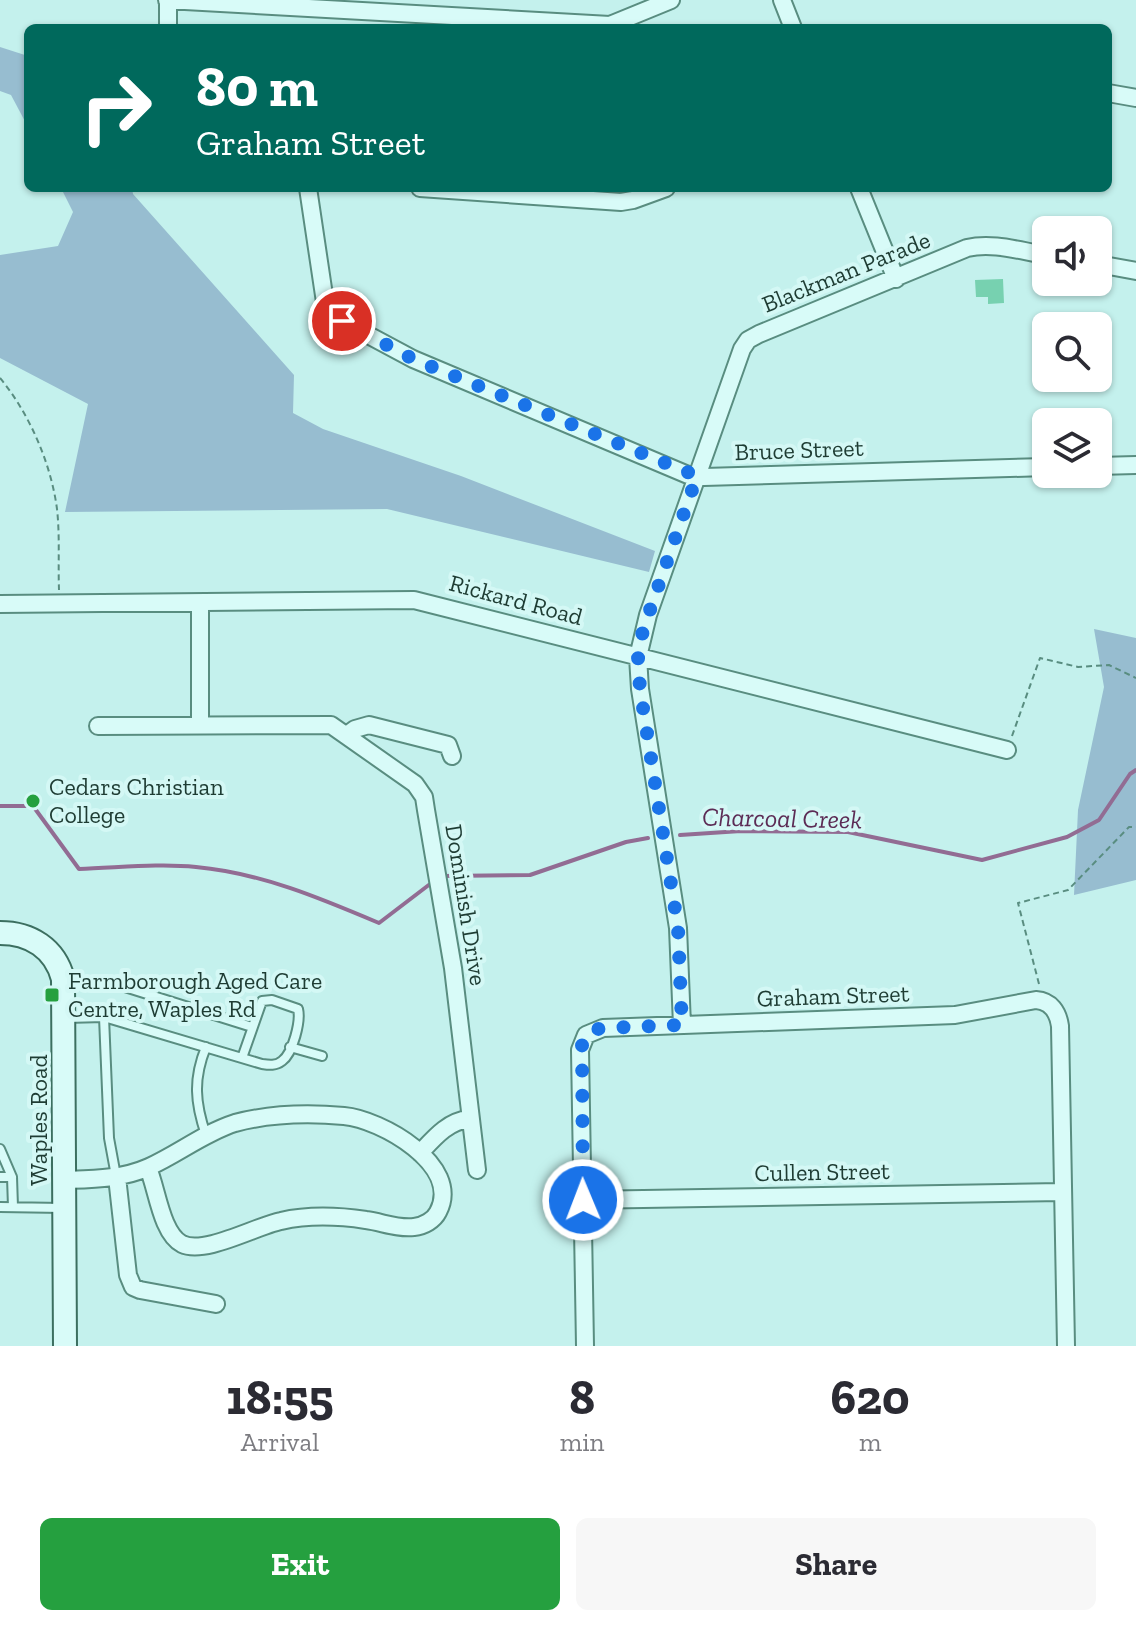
<!DOCTYPE html>
<style>
:root{--surface:#fff;--page:#f7f7f7;--text:#2b2b33;--muted:#7c7c81;--accent:#25a03f}
body{margin:0;font-family:"Zilla Slab",serif;background:var(--page);color:var(--text);height:100vh;display:flex;flex-direction:column;font-size:30px;white-space:nowrap}
*{box-sizing:border-box;margin:0}
p{font-size:26px;color:var(--muted)}
.icon{flex:none;width:44px;height:44px;fill:none;stroke:currentColor;stroke-width:2;stroke-linecap:round;stroke-linejoin:round}
.map{position:relative;height:1346px;overflow:hidden}
.side{display:flex;flex-direction:column;background:var(--surface);flex:1}
.side>*{flex:none}
.top-card{position:absolute;left:24px;top:24px;width:1088px;height:168px;border-radius:12px;box-shadow:0 2px 6px #0004;background:#00695c;color:#fff;overflow:hidden}
.buttons{position:absolute;left:1032px;top:216px;display:grid;gap:16px}
.buttons a{display:grid;place-items:center;width:80px;height:80px;border-radius:12px;background:var(--surface);box-shadow:0 2px 6px #0004;font-size:40px}
.pin{position:absolute;display:grid;place-items:center;width:68px;height:68px;color:#fff;margin:-34px;border:4px solid #fff;border-radius:50%;box-shadow:0 2px 8px #0007}
.me{position:absolute;width:88px;margin:-44px;rotate:359deg;stroke-linejoin:round;filter:drop-shadow(0 0 6px #0008)}
.turn{display:flex;align-items:center;gap:28px;height:168px;padding:0 40px;font-size:36px}
.turn .icon{width:104px;height:104px;stroke-width:2.5}
.turn b{display:block;font-size:56px;line-height:68px}
.eta{display:flex;justify-content:space-evenly;align-items:center;height:136px;text-align:center}
.eta b{font-size:48px;font-weight:700;line-height:56px}
.action{display:flex;gap:16px;margin-top:auto;padding:16px 40px}
.action a{flex:1;height:92px;border-radius:12px;background:var(--accent);color:#fff;font-size:32px;font-weight:700;line-height:92px;text-align:center}
.action a+a{background:var(--page);color:var(--text)}
.map>svg:first-child{display:block}
.green{fill:#97bdd0}
.lines{fill:none;stroke-linecap:round;stroke-linejoin:round}
.stream{stroke:#926c93;stroke-width:4}
.building{fill:#77d1b0}
.lane-casing{stroke:#598d80;stroke-width:12}
.street-casing{stroke:#598d80;stroke-width:20}
.secondary-casing{stroke:#3c6f60;stroke-width:26}
.path{stroke:#598d80;stroke-width:2;stroke-dasharray:6 4;stroke-linecap:butt}
.lane{stroke:#d8fbf8;stroke-width:8}
.street{stroke:#d8fbf8;stroke-width:16}
.secondary{stroke:#d8fbf8;stroke-width:22}
.route{stroke:#1a73e8;stroke-width:14;stroke-dasharray:0 25.2}
.poi-dot{fill:#25a03f;stroke:#d4f8f5;stroke-width:3}
.labels{text-anchor:middle;stroke-width:8;stroke-linejoin:round;paint-order:stroke}
.street-label{font-size:24px;fill:#1e3c33;stroke:#d4f8f5}
.poi-label{font-size:24px;fill:#1e3c33;stroke:#d4f8f5;text-anchor:start}
.water-label{font-size:26px;font-style:italic;fill:#5c2c55;stroke:#d4f8f5}
</style>
<div class="map">
<svg width="1136" height="1346" viewBox="0 0 1136 1346">
<rect width="100%" height="100%" fill="#c4f1ed"/>
<path class="green" d="M0,47L28,56V127L11,95L0,91Z
M61,188H132L133,194L294,375L293,413L323,429L461,476L655,551L649,572L387,509L65,512L88,404L0,358V255L58,246L73,212Z
M1094,629L1136,638V880L1074,895L1078,810L1104,687Z"/>
<g class="lines">
<path class="stream" d="M0,806H33L79,869C117,868 158,863 196,867C261,873 320,898 379,923L434,881
M680,835L741,831L848,832L982,860L1067,837L1099,820L1130,774L1136,770
M441,876L530,875L626,842L648,838"/>
</g>
<path class="building" d="M1003,279L1004,303L988,304V297H976L975,280Z"/>
<g class="lines">
<g class="lane-casing">
<path id="lane" d="M112,983L252,1027
M66,1018L104,1017
M290,1047L322,1056
M206,1135C195,1103 193,1079 206,1047
M0,1149L12,1177
M116,1176L109,1138L104,1017L262,1064C269,1065 276,1066 282,1061C293,1053 301,1021 298,1009L272,1000L262,1001L242,1058
M0,1177H12L13,1207
M0,1207L63,1208"/>
</g>
<g class="street-casing">
<path id="street" d="M167,0L610,25L671,0
M168,0V28
M782,0L793,28
M1108,93L1136,98
M308,188L325,302L342,321L413,359L688,475L704,477L1046,467
M420,188L621,202L633,200L666,188
M859,188L896,279
M1098,264L1136,271
M1098,466L1136,465
M200,603V724
M0,604L414,600L1007,750
M98,726L331,725L415,784L424,797L426,810L453,968L477,1170
M347,735L355,729L369,725L448,745L452,756
M682,1025L678,928L640,689L638,657L648,615L742,349L748,340L759,334L967,248C993,242 1020,251 1046,255
M420,1153C434,1138 448,1121 469,1119
M117,1177L128,1275L133,1287L140,1290L216,1304
M65,1180C94,1179 122,1179 149,1167C178,1154 204,1133 235,1123C269,1114 310,1113 344,1116C380,1119 463,1165 438,1212C434,1220 424,1226 414,1227C397,1229 382,1222 366,1220C339,1216 307,1215 281,1221C256,1226 205,1255 182,1244C161,1233 157,1188 148,1168
M583,1200L1061,1192
M585,1346L580,1050L586,1035L603,1028L955,1015L1036,1000C1051,1001 1058,1012 1060,1026L1066,1346"/>
</g>
<g class="secondary-casing">
<path id="secondary" d="M0,933C30,933 55,948 63,979L65,1346"/>
</g>
<path class="path" d="M0,378C29,413 51,463 57,509C60,536 58,563 59,590
M1012,736L1040,658L1078,667L1109,665L1136,678
M1039,984L1018,903L1068,890L1129,827H1136"/>
<use href="#lane" class="lane"/>
<use href="#street" class="street"/>
<use href="#secondary" class="secondary"/>
</g>
<g class="lines">
<path class="route" d="M342,321L413,359L697,476L643,630L638,657L640,689L678,928L682,1025L603,1028L593,1030L582,1042L583,1200"/>
</g>
<g class="poi-dot">
<circle cx="33" cy="801" r="8"/>
<rect x="44" y="987" width="16" height="16" rx="4"/>
</g>
<g class="labels">
<g class="street-label">
<text transform="translate(846 272) rotate(-22)" y="8">Blackman Parade</text>
<text transform="translate(799 450) rotate(-2)" y="8">Bruce Street</text>
<text transform="translate(516 600) rotate(15)" y="8">Rickard Road</text>
<text transform="translate(466 905) rotate(81)" y="8">Dominish Drive</text>
<text transform="translate(833 996) rotate(-2)" y="8">Graham Street</text>
<text transform="translate(39 1120) rotate(-90)" y="8">Waples Road</text>
<text transform="translate(822 1172) rotate(-1)" y="8">Cullen Street</text>
</g>
<g class="poi-label">
<text x="49" y="795">Cedars Christian<tspan x="49" dy="28">College</tspan></text>
<text x="68" y="989">Farmborough Aged Care<tspan x="68" dy="28">Centre, Waples Rd</tspan></text>
</g>
<g class="water-label">
<text transform="translate(782 818) rotate(1)" y="9">Charcoal Creek</text>
</g>
</g>
</svg>
<div class="buttons">
<a><svg class="icon" aria-label="sound" viewBox="0 0 24 24"><path d="M4 9h4l5-4v14l-5-4H4zM17 9q2 3 0 6"/></svg></a>
<a><svg class="icon" aria-label="search" viewBox="0 0 24 24"><circle cx="10" cy="10" r="6"/><path d="M15 15l6 6"/></svg></a>
<a><svg class="icon" aria-label="layers" viewBox="0 0 24 24"><path d="M12 4l9 5-9 5-9-5zM3 14l9 5 9-5"/></svg></a>
</div>
<div class="pin" style="left:342px;top:321px;background:#d93025"><svg class="icon" aria-label="arrive" viewBox="0 0 24 24"><path d="M6 21V4h12l-3 4 3 4H6"/></svg></div>
<svg class="me" style="left:583px;top:1200px" viewBox="-20 -20 40 40"><circle r="17" fill="#1a73e8" stroke="#fff" stroke-width="3"/><path d="M0-11L8 9 0 5-8 9z" fill="#fff"/></svg>
<div class="top-card">
<div class="turn"><svg class="icon" aria-label="right" viewBox="0 0 24 24"><path d="M7 20v-9h11M14 6l5 5-5 5"/></svg><div><b>80 m</b>Graham Street</div></div>
</div>
</div>
<section class="side">
<div class="eta">
<div><b>18:55</b><p>Arrival</p></div>
<div><b>8</b><p>min</p></div>
<div><b>620</b><p>m</p></div>
</div>
<div class="action"><a>Exit</a><a>Share</a></div>
</section>
